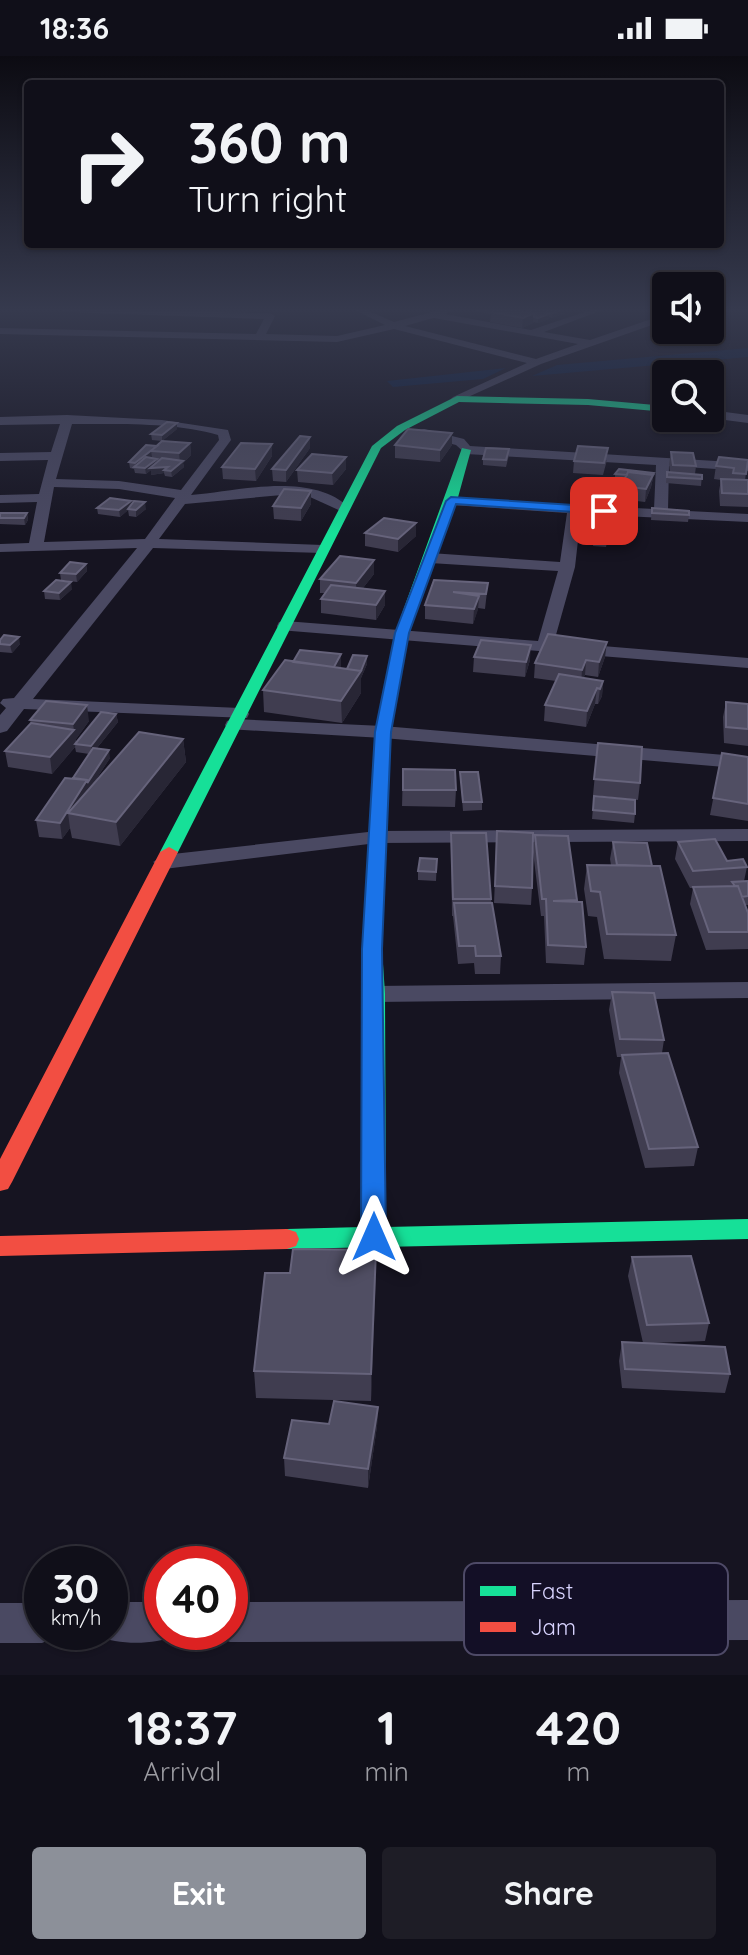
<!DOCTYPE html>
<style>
:root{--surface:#100f19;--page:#1e1d26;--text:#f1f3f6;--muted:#9c9ca2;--line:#302f38;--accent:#8c9099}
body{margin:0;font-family:Quicksand,sans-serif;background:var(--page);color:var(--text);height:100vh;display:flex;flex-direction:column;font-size:30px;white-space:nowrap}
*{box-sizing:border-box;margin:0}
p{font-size:26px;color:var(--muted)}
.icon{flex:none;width:44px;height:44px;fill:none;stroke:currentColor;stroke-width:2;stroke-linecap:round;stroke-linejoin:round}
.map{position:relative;height:1619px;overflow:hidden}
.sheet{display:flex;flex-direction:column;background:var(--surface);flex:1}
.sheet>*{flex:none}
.guide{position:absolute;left:24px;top:24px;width:700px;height:168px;border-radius:8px;box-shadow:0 2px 6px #0004,0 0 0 2px var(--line);background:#100f19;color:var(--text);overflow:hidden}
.fabs{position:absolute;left:652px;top:216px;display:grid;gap:16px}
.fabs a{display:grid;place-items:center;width:72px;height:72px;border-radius:8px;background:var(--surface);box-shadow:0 2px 6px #0004,0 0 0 2px var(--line);font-size:40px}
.speed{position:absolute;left:24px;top:1490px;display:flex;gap:16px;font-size:40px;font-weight:700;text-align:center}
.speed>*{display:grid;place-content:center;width:104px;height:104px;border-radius:50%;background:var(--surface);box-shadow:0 2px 6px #0004,0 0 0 2px var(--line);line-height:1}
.speed small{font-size:20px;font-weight:400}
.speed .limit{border:12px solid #d22;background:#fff;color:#111}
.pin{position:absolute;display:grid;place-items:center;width:68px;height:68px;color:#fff;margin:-34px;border-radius:16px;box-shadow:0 4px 12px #0006}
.me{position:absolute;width:88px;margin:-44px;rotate:0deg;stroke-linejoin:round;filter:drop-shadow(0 0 6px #0008)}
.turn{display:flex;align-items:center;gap:28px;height:168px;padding:0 32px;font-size:36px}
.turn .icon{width:104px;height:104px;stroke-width:2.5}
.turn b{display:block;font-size:56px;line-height:68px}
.eta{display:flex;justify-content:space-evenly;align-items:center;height:136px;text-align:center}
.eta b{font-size:48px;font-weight:700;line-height:56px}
.action{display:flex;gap:16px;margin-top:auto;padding:16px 32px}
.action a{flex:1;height:92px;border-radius:8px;background:var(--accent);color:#fff;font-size:32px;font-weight:700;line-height:92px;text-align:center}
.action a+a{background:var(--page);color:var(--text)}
.status{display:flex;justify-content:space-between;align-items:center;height:56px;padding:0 40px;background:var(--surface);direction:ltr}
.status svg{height:22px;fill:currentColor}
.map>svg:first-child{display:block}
.water{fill:#0b1e41}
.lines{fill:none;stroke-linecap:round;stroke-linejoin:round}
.street{fill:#4a4962;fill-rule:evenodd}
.fast{fill:#16e098;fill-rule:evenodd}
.jam{fill:#f24e42;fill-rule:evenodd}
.wall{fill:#403d50}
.shaded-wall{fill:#282635}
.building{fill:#504e63;stroke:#66637b;stroke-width:2}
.route{fill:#1a73e8;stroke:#114b97;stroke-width:2}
.key{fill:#130f26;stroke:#4e4a67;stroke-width:2}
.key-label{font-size:22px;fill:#d9d4ff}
</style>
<div class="status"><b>18:36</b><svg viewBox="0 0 49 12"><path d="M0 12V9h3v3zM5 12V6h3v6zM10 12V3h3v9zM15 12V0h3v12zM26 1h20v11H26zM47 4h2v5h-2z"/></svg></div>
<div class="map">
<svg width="748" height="1619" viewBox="0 0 748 1619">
<rect width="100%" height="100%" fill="#161421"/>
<path class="water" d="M748,292V301L532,320L557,309Z
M506,312L483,323L393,331L387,325Z"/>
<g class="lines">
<path class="street" d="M60,253L270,257L275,260L266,278L337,280L385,269L353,253H364L394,266L443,253H456L445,258L531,274L593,253H605L544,276L590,284L666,258V264L541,308L457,346L451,343L453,341L527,307L394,273L337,286L0,278V272L256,278L264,263L65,256ZM433,262H434L578,288L536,303L405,270Z
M710,354L748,359V367L710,362Z
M67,359L162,364L228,374L231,384L191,439C240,435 310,415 350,452L343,456L310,441L293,438L185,448L159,483L323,489L330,493L323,497L153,492L33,643L240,652L247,654L249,658L247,662L24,653L7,675L0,677V659L6,652L0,647L3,643L14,642L137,492L0,496V488L29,487L37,446L0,447V439L39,438L48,404L0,405V397L51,396L60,368L0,369V361ZM72,368C116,368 176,366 218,379L219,384L181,434L119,425L56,423ZM54,431L119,433L175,442L145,483L44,486Z
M424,373L464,383L470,390L748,407V415L669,410L668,454L748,458V466L581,458L575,511L554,586L748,602V612L279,574L277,570L279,566L285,565L538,585L558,515L430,507L422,502L430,497L560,506L567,457L451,449L444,445L446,442L654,453L656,409L466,398L456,389L420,380V374Z
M234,663L383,670L748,701V713L383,682L227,673L225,669L227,665Z
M748,773V785L377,787L164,813L153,806L164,799L377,775Z
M748,926V942L375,946L366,944L363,938L366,932L375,930Z
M748,1544V1584L230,1586L216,1580L215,1576H230V1546Z
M110,1546H162V1576H177L176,1580C153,1589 119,1589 96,1580L95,1576H110Z
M0,1547H42V1576H58L56,1581L42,1587H0Z"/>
<path class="fast" d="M457,340L588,343L666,350V356L588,349L459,346L405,374L381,392L178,796L175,800H163L160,796L372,390L397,370Z
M462,392L471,394L457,445L409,577L391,676L382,893L385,938L386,1171L748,1163V1183L287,1193L278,1190L275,1183L278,1176L287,1173L362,1171L365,938L362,893L375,676L395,577Z"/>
<path class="jam" d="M169,791L178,796L12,1126L8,1133L0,1135V1103L160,796Z
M287,1173L296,1176L299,1183L296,1190L287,1193L0,1200V1180Z"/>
</g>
<path class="wall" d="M475,253H507L526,256L565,257L552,262L549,261V263L538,267L534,266L533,267L522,272L490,266L491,258L475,255Z
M177,373L162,385L152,384L151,378Z
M452,377V389L440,406L395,402V389Z
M190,387L191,399L183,407L184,411L172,421L165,420L164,417L151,419V414L146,418L135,417L134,413L130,412L129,406L157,390Z
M272,388V400L256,425L223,423L222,411Z
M310,392L286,426L273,425L272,413Z
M671,396L696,410L695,418L702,419L701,430L666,427L667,416L670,417L669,408Z
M509,399L506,411L483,409V403Z
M346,401V413L333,429L298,426L297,414Z
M607,404L603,419L573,417L574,405Z
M748,404L745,424H748V451L720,450L719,435L721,424L714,423L716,410Z
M654,417L651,431L645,446L620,443L621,430L624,425L615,424V418Z
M311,435V448L301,465L274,463L273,450Z
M132,448L146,453L136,461L129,460L128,454L120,461L98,458L97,452Z
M652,452L689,459L688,466L651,464Z
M0,457H27L28,464L25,469L0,468Z
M416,467V480L398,496L365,490V477Z
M609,478L606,491L593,490L594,483Z
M86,508L87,515L77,526L61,524L60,517Z
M374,518L363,532L385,535V549L376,564L321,557V543L325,537H320V523Z
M488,527L485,553L478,552L473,568L425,563V549Z
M72,533L60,544L45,543L44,535Z
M0,584L20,588L12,597L0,596Z
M367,600V608L361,622V637L342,667L264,656L263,634L341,612L347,613Z
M474,601L530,604L525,621L473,616Z
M605,601L598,621L585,619L583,622L603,625L602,640L598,648H595L586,671L544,665L545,649L556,625L534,622L535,607Z
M726,646L748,648V690L724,687L723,661Z
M116,658L118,666L97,692L110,702L93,728L183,683L186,706L120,790L72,782L70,772L62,783L39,781L36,764L73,722L89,698L76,696L75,691L52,718L8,711L5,695L31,668L30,664L89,665L76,683V687Z
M598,687L640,727L638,744L593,739Z
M722,697L748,701V765L710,759Z
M403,713L456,734L455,751L402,750Z
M460,716L482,746V754L463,755Z
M594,740L635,758L634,767L592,763Z
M497,775L532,832L531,849L494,847Z
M451,777L491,843L501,900L500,918H475L474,907L458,908L453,860H452Z
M535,779L577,844L586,891L584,909L546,907L544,860H541L533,796Z
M613,786L652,810L676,879L671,905L604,903L597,861L588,860L584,833L587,809H611L610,803Z
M678,786L747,811L744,825H748V849H745L748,857V893L706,894L690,848L693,832H690L675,803Z
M437,803L436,825L418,824V815Z
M612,936L664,984L662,997L698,1091L694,1110L645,1112L619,1017L621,1001H617L609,954Z
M376,1194L371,1345L256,1342L254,1315L290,1217Z
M632,1201L709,1267L705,1285L653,1287L730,1318L725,1337L622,1332L619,1305L622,1286L643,1287L628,1220Z
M378,1351L377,1370L368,1432L285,1420L284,1402L329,1368Z"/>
<path class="shaded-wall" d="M565,253V257L552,262L553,257Z
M534,257L533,267L522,272L523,262Z
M549,258V263L538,267V262Z
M177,367V373L162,385V379Z
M452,377V389L440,406V394Z
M310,381V392L286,426V414Z
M190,387L191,399L183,407L184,411L172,421L171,415L180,407L179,397Z
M272,388V400L256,425L255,413Z
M157,390L151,395L152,401L138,411H136L135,407Z
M346,401V413L333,429L332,417Z
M157,403L158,409L168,411L164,414V417L151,419V414L146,418L145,412Z
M654,417L651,431L645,446L646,433Z
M311,435V448L301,465V452Z
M131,445L132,451L120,461L119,454Z
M145,446L146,453L136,461V454Z
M27,457L28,464L25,469L24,462Z
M416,467V480L398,496V483Z
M374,504V518L356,541V527Z
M86,508L87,515L77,526L76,518Z
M71,526L72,533L60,544L59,537Z
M385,535V549L376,564V549Z
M479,540L478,554L473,568L474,553Z
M19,581L20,588L12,597L10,589Z
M607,586L605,601L598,621L599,606Z
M531,589L530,604L525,621L526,606Z
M341,598V613L332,615Z
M367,600V608L361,622V637L342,667L341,645Z
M586,604L585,619L581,629L582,614Z
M603,625L602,640L598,648L600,633Z
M597,632L595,648L586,671L587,655Z
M87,649L89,665L76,683L75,691L52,718L50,701L74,674L73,668Z
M116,658L118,666L92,698L91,690Z
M183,683L186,706L120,790L116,766Z
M109,694L110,702L89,734L68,757L70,772L62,783L60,767L87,724Z
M376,1194V1221L371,1345V1318Z
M378,1351L377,1370L368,1432V1413Z"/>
<path class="building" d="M501,253H507L534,257L523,262L491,256Z
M534,253H564L553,257L543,255L549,258L538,262L534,261V257L526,256Z
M167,366L177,367L162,379L151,378Z
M408,373L452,377L440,394L395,389Z
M300,380L310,381L286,414L272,413Z
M162,385L190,387L179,397L151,395Z
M241,387L272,388L255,413L222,411Z
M146,389L157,390L135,407L129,406Z
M578,390L608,392L604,407L574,405Z
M486,392L509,393L506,404L483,403Z
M671,396L693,397L696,410L673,409Z
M312,398L346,401L332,417L297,414Z
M146,401L157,403L145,412L134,411Z
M719,401L748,404L746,418L733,417L734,412L716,410Z
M162,402L183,405L171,415L164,414L168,411L150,412Z
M619,413L654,417L652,420L653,419L628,416L627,419L615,418Z
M628,416L653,419L646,433L621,430Z
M667,416L702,419V423L667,421Z
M721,423L748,424V438L722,437Z
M284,433L311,435L301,452L273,450Z
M110,442L131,445L119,454L97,452Z
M134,445L145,446L136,454L128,453Z
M652,452L689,455V459L652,457Z
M0,457H27L24,462H0Z
M384,462L416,467L398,483L365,477Z
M596,477L609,478L607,485L594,483Z
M340,500L374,504L356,527L320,523Z
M70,506L86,508L76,518L60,517Z
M56,524L71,526L59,537L44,535Z
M434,524L488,527L486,538L453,536L479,540L474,553L425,549Z
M331,529L385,535L376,549L321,543Z
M548,578L607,586L599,606L586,604L582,614L535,607Z
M4,579L19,581L10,589L0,588V584Z
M481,584L531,589L526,606L474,601Z
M300,594L341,598L334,611L293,606Z
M353,599L367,600L361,615L347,613Z
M285,604L361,615L341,645L263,634Z
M559,618L603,625L600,633L597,632L587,655L545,649Z
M46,645L87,649L73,668L30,664Z
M726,646L748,648V673L726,671Z
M101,656L116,658L91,690L75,688Z
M31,667L74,674L50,701L5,695Z
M139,676L183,683L116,766L68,757Z
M598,687L642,691L640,727L594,723Z
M93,692L109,694L88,726L87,724L73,722Z
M722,697L748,701V748L713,742Z
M403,713L455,714L456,734H403Z
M460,716H478L482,746H463Z
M65,722L87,724L60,767L36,764Z
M594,740L635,744V758L593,754Z
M497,775L533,777L532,832L495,830Z
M451,777H486L491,843H453Z
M535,779L568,780L577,844L553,845L582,846L586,891L548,889L546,843H542Z
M715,783L727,805L743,803L747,811L693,815L678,786Z
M613,786L647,787L652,810L617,809Z
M420,802L437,803L436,816L418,815Z
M587,809L660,810L676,879L607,878L600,836L591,835Z
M748,825V840L742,841L738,830H735L732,826Z
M738,830L748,857V876H709L693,831Z
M454,847H492L501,900H476L475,890H459Z
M612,936L654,937L664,984L620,983Z
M668,997L698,1091L649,1093L622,999Z
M293,1193L376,1194L371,1318L254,1315L265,1217H290Z
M691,1200L709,1267L647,1269L632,1201Z
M622,1286L725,1291L730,1318L625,1313Z
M334,1345L378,1351L368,1413L284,1402L292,1364L329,1368Z"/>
<linearGradient id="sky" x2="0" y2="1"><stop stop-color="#0c0b12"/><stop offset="0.53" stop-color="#363a4e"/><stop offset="1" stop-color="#363a4e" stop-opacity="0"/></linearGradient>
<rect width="748" height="479" fill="url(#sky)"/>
<path class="route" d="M451,441L604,451L609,455L604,458L456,448L409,577L391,676L382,893L386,1181L382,1188L374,1191L365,1188L361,1181L362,893L375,676L395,577L446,445Z"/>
<rect x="464" y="1507" width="264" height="92" rx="12" class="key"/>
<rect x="480" y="1530" width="36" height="10" fill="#16e098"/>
<rect x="480" y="1566" width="36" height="10" fill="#f24e42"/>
<g class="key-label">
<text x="530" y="1543">Fast</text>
<text x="530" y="1579">Jam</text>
</g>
</svg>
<div class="fabs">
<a><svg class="icon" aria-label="sound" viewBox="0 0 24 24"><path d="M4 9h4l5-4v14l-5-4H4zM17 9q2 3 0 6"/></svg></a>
<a><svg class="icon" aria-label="search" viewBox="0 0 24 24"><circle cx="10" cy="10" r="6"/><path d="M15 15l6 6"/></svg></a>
</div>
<div class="speed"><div>30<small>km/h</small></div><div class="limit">40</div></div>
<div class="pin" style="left:604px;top:455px;background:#d93025"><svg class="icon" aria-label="arrive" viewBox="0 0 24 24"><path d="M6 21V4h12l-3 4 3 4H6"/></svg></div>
<svg class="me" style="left:374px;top:1181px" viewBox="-20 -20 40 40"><path d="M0-17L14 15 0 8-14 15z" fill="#1a73e8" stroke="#fff" stroke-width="4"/></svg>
<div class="guide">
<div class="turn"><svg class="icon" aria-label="right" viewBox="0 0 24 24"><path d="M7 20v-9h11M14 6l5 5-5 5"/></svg><div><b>360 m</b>Turn right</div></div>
</div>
</div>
<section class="sheet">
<div class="eta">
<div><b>18:37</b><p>Arrival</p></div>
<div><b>1</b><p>min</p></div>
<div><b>420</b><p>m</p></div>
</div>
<div class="action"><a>Exit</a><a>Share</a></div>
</section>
